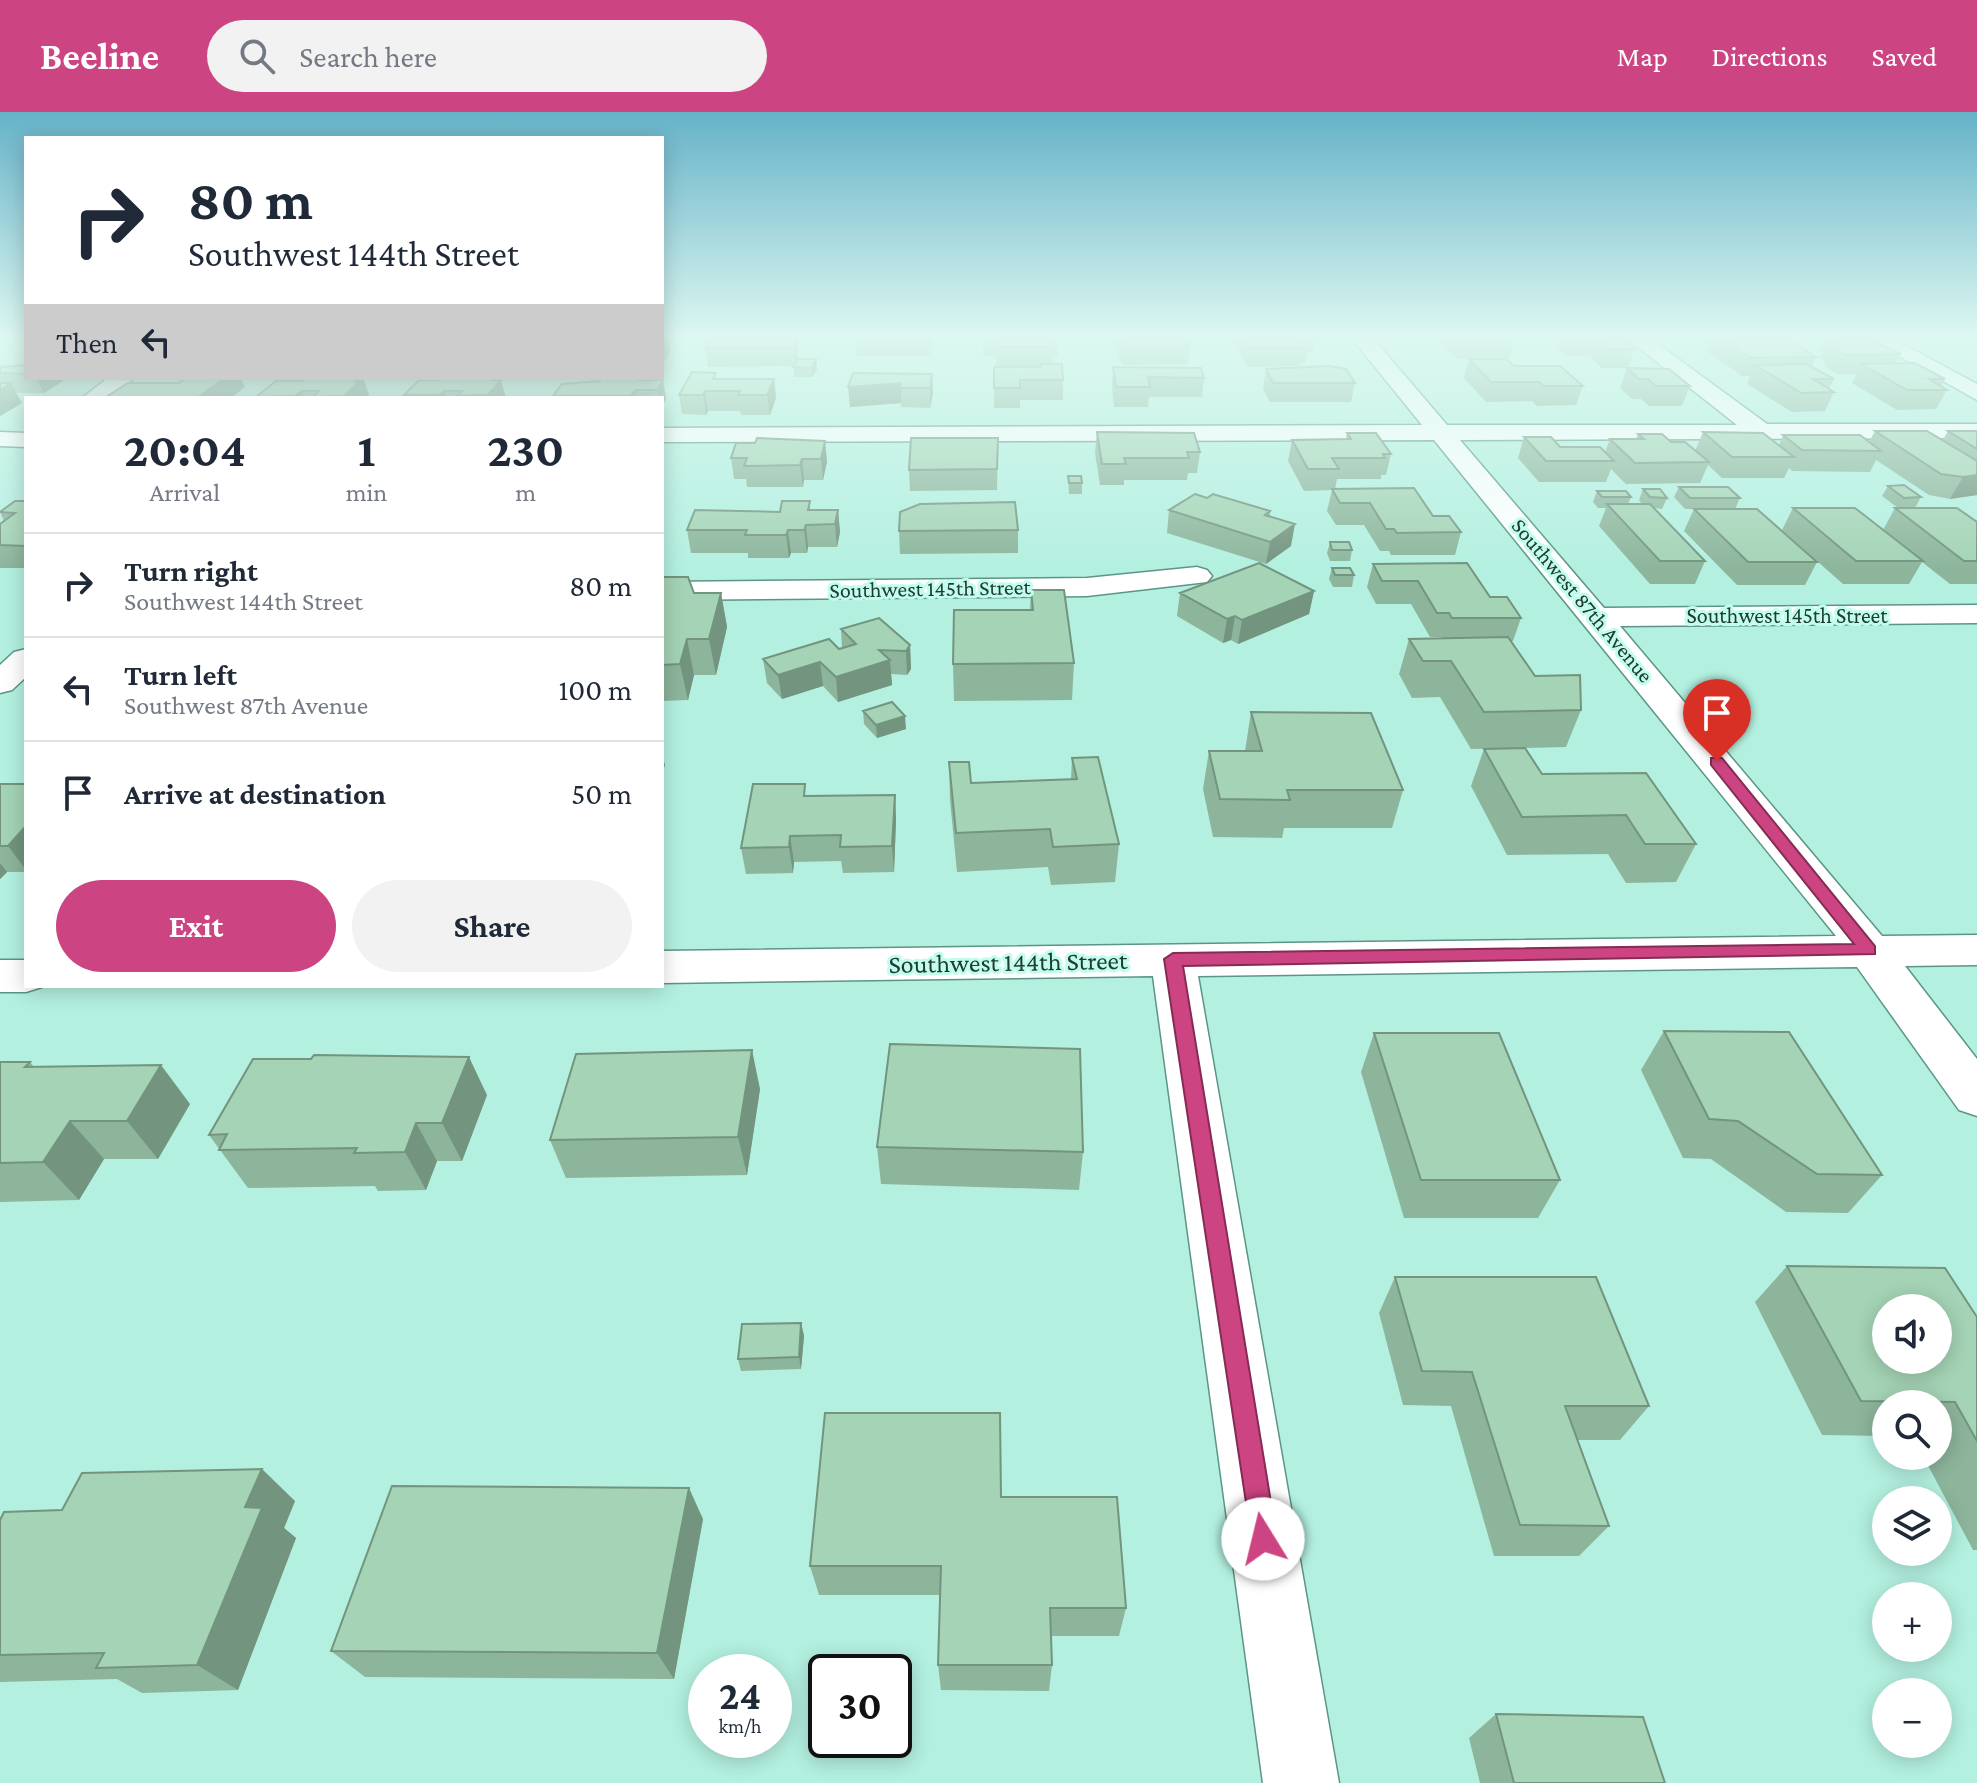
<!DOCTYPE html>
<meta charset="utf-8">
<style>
:root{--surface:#fff;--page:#f2f2f3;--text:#1f2937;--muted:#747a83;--line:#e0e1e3;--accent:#cc4481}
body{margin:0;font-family:"Crimson Pro",serif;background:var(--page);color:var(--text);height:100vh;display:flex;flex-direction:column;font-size:30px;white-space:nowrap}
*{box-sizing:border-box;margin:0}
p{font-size:26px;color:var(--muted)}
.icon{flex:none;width:44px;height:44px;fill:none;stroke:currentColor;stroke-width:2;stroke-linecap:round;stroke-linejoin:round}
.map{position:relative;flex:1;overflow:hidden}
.sheet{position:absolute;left:24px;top:284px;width:640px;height:592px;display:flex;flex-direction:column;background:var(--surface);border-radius:0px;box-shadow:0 4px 20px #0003}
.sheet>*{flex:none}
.top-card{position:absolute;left:24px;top:24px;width:640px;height:244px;border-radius:0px;box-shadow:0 4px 20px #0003;background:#fff;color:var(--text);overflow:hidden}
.buttons{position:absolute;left:1872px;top:1182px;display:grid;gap:16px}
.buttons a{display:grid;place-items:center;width:80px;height:80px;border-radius:50%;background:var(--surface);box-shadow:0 4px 20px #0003;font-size:40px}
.speed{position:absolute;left:688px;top:1542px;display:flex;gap:16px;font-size:40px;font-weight:700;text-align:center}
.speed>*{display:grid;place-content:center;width:104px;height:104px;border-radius:50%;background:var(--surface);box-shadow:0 4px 20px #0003;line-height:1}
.speed small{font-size:20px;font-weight:400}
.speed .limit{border:4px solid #111;border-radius:12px;background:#fff;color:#111}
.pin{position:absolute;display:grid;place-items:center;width:68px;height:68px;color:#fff;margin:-82px -34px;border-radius:50% 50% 50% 0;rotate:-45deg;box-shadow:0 0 8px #0007}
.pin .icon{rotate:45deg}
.me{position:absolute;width:88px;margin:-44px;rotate:351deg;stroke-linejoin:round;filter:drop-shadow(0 0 6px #0008)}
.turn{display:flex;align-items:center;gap:28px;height:168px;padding:0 32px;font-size:36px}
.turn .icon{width:104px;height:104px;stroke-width:2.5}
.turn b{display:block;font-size:56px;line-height:68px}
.then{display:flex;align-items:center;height:76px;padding:0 32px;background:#0003;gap:16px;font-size:30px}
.eta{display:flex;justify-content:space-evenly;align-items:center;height:136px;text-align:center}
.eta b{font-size:48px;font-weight:700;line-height:56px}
.primary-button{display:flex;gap:16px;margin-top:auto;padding:16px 32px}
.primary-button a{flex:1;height:92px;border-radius:48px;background:var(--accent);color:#fff;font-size:32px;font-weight:700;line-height:92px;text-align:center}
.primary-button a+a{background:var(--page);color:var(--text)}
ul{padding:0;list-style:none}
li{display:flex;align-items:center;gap:24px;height:104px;padding:0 32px;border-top:2px solid var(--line)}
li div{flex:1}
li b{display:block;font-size:30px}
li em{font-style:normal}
header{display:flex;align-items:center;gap:48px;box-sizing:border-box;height:112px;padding:0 40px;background:var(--accent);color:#fff}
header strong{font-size:38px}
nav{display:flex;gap:44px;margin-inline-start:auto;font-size:28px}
.search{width:560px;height:72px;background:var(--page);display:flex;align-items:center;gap:20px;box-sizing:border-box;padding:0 28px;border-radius:44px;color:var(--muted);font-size:30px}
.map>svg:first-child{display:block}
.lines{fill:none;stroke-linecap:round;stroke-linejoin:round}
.minor-casing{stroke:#5b9587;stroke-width:3}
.minor{fill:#fff;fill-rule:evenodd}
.wall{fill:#8db59c}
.shaded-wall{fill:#73947f}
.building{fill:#a4d3b5;stroke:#73947f;stroke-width:2;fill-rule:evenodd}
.route{fill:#cc4481;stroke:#852c54;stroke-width:2}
.labels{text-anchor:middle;stroke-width:6;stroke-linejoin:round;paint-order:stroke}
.far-street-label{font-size:22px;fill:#213a34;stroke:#c0fded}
.street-label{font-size:26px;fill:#213a34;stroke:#c0fded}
</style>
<header>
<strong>Beeline</strong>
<div class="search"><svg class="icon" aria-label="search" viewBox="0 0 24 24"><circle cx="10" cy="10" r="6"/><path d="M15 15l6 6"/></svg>Search here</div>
<nav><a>Map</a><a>Directions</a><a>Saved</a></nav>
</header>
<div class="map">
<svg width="1977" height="1671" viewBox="0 0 1977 1671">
<rect width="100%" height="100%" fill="#b3f0e0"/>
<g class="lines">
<g class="minor-casing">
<path id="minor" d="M1350,224H1371L1447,313H1737L1624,224H1647L1767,312H1977V326L1460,328L1604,496L1977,493V511L1620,514L1882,824L1977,823V853L1905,854L1977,947V1004L1959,998L1857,855L1198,864L1339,1671H1263L1153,864L662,871V839L1836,824L1434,328L662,330V316L1422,313Z
M1863,224H1888L1977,272V288Z
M108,266H134L108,286H82Z
M0,320L26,321V335L0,334Z
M1197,455L1207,458L1212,464L1207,470L1087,484L662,488V470L1087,466Z
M26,537V565L12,578L0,581V553L14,540Z
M0,848H26V874L42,875L26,880H0Z"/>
</g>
<use href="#minor" class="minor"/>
</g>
<path class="wall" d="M662,224H668L670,239L665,249H662Z
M748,224V226H797L798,247H816L817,257L812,265H794V254L708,255L705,236Z
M856,224H931L930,244H857Z
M983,224L1058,226V245H1053V252L1063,268V288H1020V296H994V255H1040V254H996V244H983Z
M1116,224H1186L1190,234L1188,252L1122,253L1115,231Z
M1234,224H1317L1314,240H1307L1305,251H1301L1300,254L1247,255L1234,228Z
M1436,224H1510L1515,228L1509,246L1457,247L1435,226Z
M1559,224H1618L1634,237L1628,256H1602L1589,244H1567L1556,234Z
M1691,224H1862L1901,242L1896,251L1945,267L1941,274L1947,278L1936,297L1897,298L1852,271L1857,262H1837L1824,254L1825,250L1819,246L1822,240L1819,238L1823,228H1800L1794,224H1782L1816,245L1812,255L1834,267L1829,276L1834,280L1825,299L1792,300L1747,272L1750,264H1742L1704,237L1708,226H1694Z
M1469,247L1514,254L1583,274L1576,293L1537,294L1532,289L1486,290L1464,266Z
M26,253V266H61L63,269L44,281H16L22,291L0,304V255Z
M1113,255L1204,266L1202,285H1149L1148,295H1114L1112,274Z
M1627,256L1690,274L1682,294H1649L1641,287H1632L1620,276Z
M1266,257L1355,271L1351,290H1270L1263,277Z
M932,262L933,281L930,296L901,295V291L850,295Z
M306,266H363L369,283L366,286H257L256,285L302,269Z
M645,266V268H663L666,287L662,295V286H553V284Z
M717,267H774L776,286L770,303H741L740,299H708L706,303L682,302L679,283Z
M496,268L506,286H405L404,283Z
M1875,319L1943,328L1948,319H1977V383L1950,387L1929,383L1876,348L1870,360L1792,359L1789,356L1784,366H1722L1708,353L1700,371L1626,372L1611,357L1606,370H1539L1518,346L1524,325L1560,335L1605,340L1610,327H1636L1638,322L1671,330L1695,339L1703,320L1779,333L1783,323L1869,330Z
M1097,320L1200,340L1197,361H1188L1187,368H1124V373H1100L1095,341Z
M1347,321L1391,342L1386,363H1381V367H1337L1335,377L1433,404L1461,420L1455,443H1391L1389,439H1380L1364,413H1336L1327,399L1332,378L1304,379L1288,349L1292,328L1346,327Z
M998,326L997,378L910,379L909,358Z
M825,329L827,350L823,368H804L803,375H747L746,367H734L731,346Z
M1068,364L1082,371V382H1069Z
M1888,374L1921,385L1915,396L1977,410V472H1950L1922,450L1909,472H1843L1782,418L1793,396L1883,418L1895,396H1898L1882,384Z
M1679,375L1740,386L1735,397L1817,450L1805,473H1737L1684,419L1694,397H1685L1674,385Z
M1643,377L1667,386L1662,397L1654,396L1705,449L1695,472H1650L1599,414L1606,396H1598L1593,390L1597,379L1631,385L1628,392H1642L1639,388Z
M1207,386L1270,399V404L1291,434L1266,452L1167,421L1169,398Z
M26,389V456H0V412L4,409L0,400Z
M810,389V398H838L840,420L837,435H808L807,441H791L789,446H748V441H691L687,418L780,400Z
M1018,418V441L900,442L899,419Z
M1330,430L1352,438L1350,449H1330L1327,441Z
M1373,452L1490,485L1521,506L1513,529H1511L1535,564L1581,598L1566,635L1471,637L1440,585L1412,586L1399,562L1409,527L1443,526L1442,525H1430L1411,492H1376L1367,475Z
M1332,456L1354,463L1352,475H1333L1329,467Z
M662,465L694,481H721L727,515L716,563H694L688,588L662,589Z
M1031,478L1074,551L1072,588L954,589L953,552L1030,498Z
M1314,479L1309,502L1238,532L1231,528L1223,531L1177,504L1180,481Z
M841,517L910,533L911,557L907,563L891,562L892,573L838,590L823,574L782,587L767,571L763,547L842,536Z
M863,599L906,617L877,626L864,612Z
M1251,600L1403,678L1392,716H1284L1282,726L1213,725L1203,677L1209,639H1245Z
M1484,637L1696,732L1676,770L1626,771L1608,742L1507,743L1471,674Z
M1072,646L1119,732L1115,770L1051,773L1048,755L957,760L950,688L949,650L971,671L1071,667Z
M0,672H26V760H7L0,767Z
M895,683L896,708L894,760L843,761L841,749L794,750L793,761L746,762L741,736L807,684Z
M1664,919L1882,1063L1848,1101L1786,1100L1711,1047L1683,1046L1641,958Z
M1374,921L1560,1068L1538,1106H1404L1361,960Z
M0,950H30L34,955L190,992L158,1047H104L79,1088L0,1090Z
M760,977L747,1063L566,1066L550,1028Z
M487,983L462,1049H437L426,1078L378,1079L375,1074L248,1076L209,1023Z
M877,1035L1083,1040L1079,1078L881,1072Z
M1787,1154L1977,1205V1438H1973L1923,1344H1938V1292H1886V1324L1822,1323L1755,1190Z
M1395,1165L1649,1294L1620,1328H1578L1609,1414L1579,1444H1494L1451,1294L1403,1293L1379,1201Z
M801,1211L804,1224L801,1257L741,1259L738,1247Z
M1001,1385L1126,1496L1119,1524H1051L1052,1553L1049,1579L941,1578L938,1553L940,1483H819L810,1454Z
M295,1389L284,1416L296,1426L238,1578L142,1581L117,1567L0,1570V1408L62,1398Z
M703,1407L674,1567L365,1565L331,1539Z
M1496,1602L1665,1671H1480L1469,1626Z"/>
<path class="shaded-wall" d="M665,224H668L670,239L665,249L662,230Z
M930,224H931L932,231L930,244Z
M797,226L798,245L795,254L793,236Z
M816,247L817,257L812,265V256Z
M932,262L933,281L930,296V276Z
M36,266H61L63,269L44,281Z
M224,266H241L245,275L231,286H197Z
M360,266H363L369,283L366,286H344V284Z
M493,266H495L497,272L501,268L506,286H488V283Z
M774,267L776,286L770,303L767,283Z
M663,268L666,287L662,295V286H659L657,278Z
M11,271L22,291L0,304V276Z
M901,271V291L850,295L848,275Z
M635,278L636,286H631V284Z
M302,279L304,286H296L295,284Z
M444,279L446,286H440V283Z
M705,279L708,299L706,303L703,283Z
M825,329L827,350L823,368L821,347Z
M802,347L804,368L803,375L800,353Z
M1977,363V383L1950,387L1963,365Z
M838,398L840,420L837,435L835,412Z
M1295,412L1291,434L1266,452L1270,430Z
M806,413L808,435L807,441L804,418Z
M788,418L791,441L789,446L786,423Z
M1314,479L1309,502L1238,532L1242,508Z
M721,481L727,515L716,563L709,527Z
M1235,504L1231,528L1223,531L1227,507Z
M687,527L694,563L688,588L680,552Z
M910,533L911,557L907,563L906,539Z
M890,548L892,573L838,590L836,565Z
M820,550L823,574L782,587L778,563Z
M905,604L906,617L877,626L876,613Z
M662,642L665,653L662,662Z
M895,683L896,708L894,760L892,734Z
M26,714V758L8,734Z
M790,724L794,750L793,761L789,735Z
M0,751L7,760L0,767Z
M752,938L760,977L747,1063L738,1025Z
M469,945L487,983L462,1049L442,1011Z
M161,953L190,992L158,1047L127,1009Z
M70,1009L104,1047L79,1088L43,1050Z
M416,1011L437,1049L426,1078L405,1040Z
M801,1211L804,1224L801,1257L799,1245Z
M262,1357L295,1389L284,1416L296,1426L238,1578L197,1553L245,1395Z
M689,1376L703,1407L674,1567L657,1541Z"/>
<path class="building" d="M712,224H744L743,226H797L793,236H705Z
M856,224H930V226H855Z
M983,224H1058V226H1052L1053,235H996V226H983Z
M1120,224H1186L1190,234H1123Z
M1243,224H1303L1309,232H1301L1303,236H1250Z
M1456,224H1510L1515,228L1461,229Z
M1571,224H1618L1634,237H1609L1595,226H1573Z
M1718,224H1782L1816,245L1750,246Z
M1834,224H1862L1901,242L1846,243L1832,235H1841L1828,227H1840Z
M798,247H816L812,256L793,255Z
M1469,247H1506L1514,254H1560L1583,274H1543L1539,270H1491Z
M1915,251L1945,267H1929L1947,278H1907L1861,252Z
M1040,252H1062L1063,268H1020V276H994V255H1040Z
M1806,252L1834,267H1813L1834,280L1801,281L1755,253Z
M26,253V262L0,261V255Z
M1330,254L1346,257L1355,271H1273L1266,257Z
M1113,255L1201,256L1204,266L1148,265L1150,275H1116Z
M1627,256L1669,257L1690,274H1656L1648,267H1639Z
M692,260L716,261L713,267H774L767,283H738L740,279H705L703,283H679Z
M853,261L932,262L930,276H900L901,271L848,275Z
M186,266H224L197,286L106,285L128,271H179Z
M306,266H360L355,270H359L344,284L313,285L319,279H302L295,284L256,285L276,269H302Z
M441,266H493L492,268H501L488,283L457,284L462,279H444L440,283H404L419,268H439Z
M601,266H640L639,268H663L657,278H635L631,284H553L562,272L600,269Z
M0,271H11L0,278Z
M1875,319H1927L1977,349V363L1963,365L1941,362Z
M1948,319H1977V337Z
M1097,320L1194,321L1200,340H1187L1189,346H1124L1126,352H1102Z
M1703,320L1763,321L1794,345H1732Z
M1347,321H1376L1391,342H1383L1385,346H1332L1339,357H1308L1292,328L1351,327Z
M1638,322H1662L1671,330H1685L1709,350L1635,351L1610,327H1644Z
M1783,323H1860L1881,339L1802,338Z
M1524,325H1551L1560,335H1600L1614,349H1546Z
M757,326L825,329L821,347H802L800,353L744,354L747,346H731L736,331H755Z
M911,326H998L997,357L909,358Z
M1068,364H1081L1082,371H1069Z
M1904,373L1921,385L1904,386L1888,374Z
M1679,375H1728L1740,386H1690Z
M1414,376L1433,404H1449L1461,420L1397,421L1394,417H1386L1370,391H1340L1332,377Z
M1643,377H1660L1667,386L1650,385Z
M1597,379H1626L1631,385H1602Z
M1195,382L1207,386L1213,382L1270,399L1265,403L1295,412L1270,430L1169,398Z
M15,389H26V434L0,433V412L15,401L0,400Z
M782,389H810L808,398H838L835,412L806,413L804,418H788L786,423H745L747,418H687L695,398L780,400Z
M1015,390L1018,418L899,419L900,400L920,392Z
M1607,392H1650L1705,449H1660Z
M1793,396H1855L1923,449H1856Z
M1895,396H1957L1977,410V449H1964Z
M1694,397H1757L1817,450H1748Z
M1330,430H1349L1352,438H1332Z
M1259,451L1314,479L1242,508L1235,504L1227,507L1180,481Z
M1467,451L1490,485H1507L1521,506H1452L1449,501H1437L1418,469H1382L1373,452Z
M1332,456H1350L1354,463H1335Z
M662,465H688L694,481H721L709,527H687L680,552L662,553Z
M1031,478H1064L1074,551L953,552L954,498H1033Z
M879,506L910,533L906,539L879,538L890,548L836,565L820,550L778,563L763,547L829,527L839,537L856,532L841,517Z
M1508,525L1535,564L1580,563L1581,598L1484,600L1451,549H1423L1409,527Z
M892,590L905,604L876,613L863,599Z
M1251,600L1371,601L1403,678H1287L1290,688L1220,687L1209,639H1262Z
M1525,636L1542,662L1646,661L1696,732H1645L1626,703L1522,705L1484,637Z
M1098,645L1119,732L1053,735L1050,717L956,721L949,650H969L971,671L1077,667L1072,646Z
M0,672H26V714L8,734H0Z
M753,672H805L804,684L895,683L892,734L840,735L841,723L790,724L789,735L741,736Z
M1664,919L1789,920L1882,1063L1817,1062L1738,1009L1709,1007Z
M1374,921H1499L1560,1068H1421Z
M890,932L1080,937L1083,1040L877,1035Z
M752,938L738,1025L550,1028L576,942Z
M314,943L469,945L442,1011H416L405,1040L354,1041L357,1036L219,1038L227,1022L209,1023L253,947H311Z
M0,950H30L25,955L161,953L127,1009H70L43,1050L0,1051Z
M1787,1154L1945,1156L1977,1205V1329L1955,1290L1861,1289ZM1886,1196H1938V1248H1886Z
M1395,1165H1596L1649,1294H1565L1609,1414L1520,1413L1472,1260L1422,1259Z
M801,1211L799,1245L738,1247L742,1212Z
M825,1301H1000L1001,1385H1117L1126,1496H1050L1052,1553H938L941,1454H810Z
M262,1357L245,1395L262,1396L197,1553L96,1556L104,1541L0,1543V1408L4,1400L62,1398L82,1361Z
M392,1374L689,1376L657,1541L331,1539Z
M1496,1602L1643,1605L1665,1671H1514Z"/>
<linearGradient id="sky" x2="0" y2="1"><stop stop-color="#66b2c8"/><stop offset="0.49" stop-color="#ddf8f1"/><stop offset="1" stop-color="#ddf8f1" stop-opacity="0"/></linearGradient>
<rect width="1977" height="458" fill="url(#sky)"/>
<path class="route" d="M1711,646H1722L1875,834V842L1183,854L1277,1427L1273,1437L1263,1441L1253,1437L1164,847L1173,841L1854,832L1711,653Z"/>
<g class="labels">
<g class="far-street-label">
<text transform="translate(930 476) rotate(-1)" y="8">Southwest 145th Street</text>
<text transform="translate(1583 488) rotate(50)" y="8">Southwest 87th Avenue</text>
<text x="1787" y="511">Southwest 145th Street</text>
</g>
<g class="street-label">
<text transform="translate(1008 850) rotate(-1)" y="9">Southwest 144th Street</text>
</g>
</g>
</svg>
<div class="buttons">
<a><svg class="icon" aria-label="sound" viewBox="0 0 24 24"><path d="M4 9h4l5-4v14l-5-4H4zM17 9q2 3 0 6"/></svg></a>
<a><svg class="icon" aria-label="search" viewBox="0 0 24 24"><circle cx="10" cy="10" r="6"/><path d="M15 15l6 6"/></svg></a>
<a><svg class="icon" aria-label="layers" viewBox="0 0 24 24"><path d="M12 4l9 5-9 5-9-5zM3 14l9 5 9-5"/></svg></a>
<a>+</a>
<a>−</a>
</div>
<div class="speed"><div>24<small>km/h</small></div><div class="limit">30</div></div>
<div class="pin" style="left:1717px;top:649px;background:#d93025"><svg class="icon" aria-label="arrive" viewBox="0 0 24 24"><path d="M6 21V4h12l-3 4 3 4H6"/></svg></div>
<svg class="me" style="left:1263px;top:1427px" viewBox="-20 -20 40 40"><circle r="19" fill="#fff"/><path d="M0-13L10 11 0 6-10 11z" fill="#cc4481"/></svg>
<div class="top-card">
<div class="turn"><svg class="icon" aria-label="right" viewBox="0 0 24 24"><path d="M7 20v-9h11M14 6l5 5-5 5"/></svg><div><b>80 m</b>Southwest 144th Street</div></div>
<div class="then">Then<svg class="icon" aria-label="left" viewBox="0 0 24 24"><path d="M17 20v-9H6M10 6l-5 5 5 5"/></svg></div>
</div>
<section class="sheet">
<div class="eta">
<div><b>20:04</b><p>Arrival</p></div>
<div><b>1</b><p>min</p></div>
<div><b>230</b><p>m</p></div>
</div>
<ul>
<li><svg class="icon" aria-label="right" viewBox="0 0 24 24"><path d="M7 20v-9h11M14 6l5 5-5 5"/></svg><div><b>Turn right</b><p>Southwest 144th Street</p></div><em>80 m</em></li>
<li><svg class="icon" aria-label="left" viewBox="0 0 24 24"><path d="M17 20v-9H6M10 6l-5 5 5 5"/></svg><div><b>Turn left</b><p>Southwest 87th Avenue</p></div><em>100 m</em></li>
<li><svg class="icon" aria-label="arrive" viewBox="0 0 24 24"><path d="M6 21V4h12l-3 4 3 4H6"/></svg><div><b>Arrive at destination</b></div><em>50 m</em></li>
</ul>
<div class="primary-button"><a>Exit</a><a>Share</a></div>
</section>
</div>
